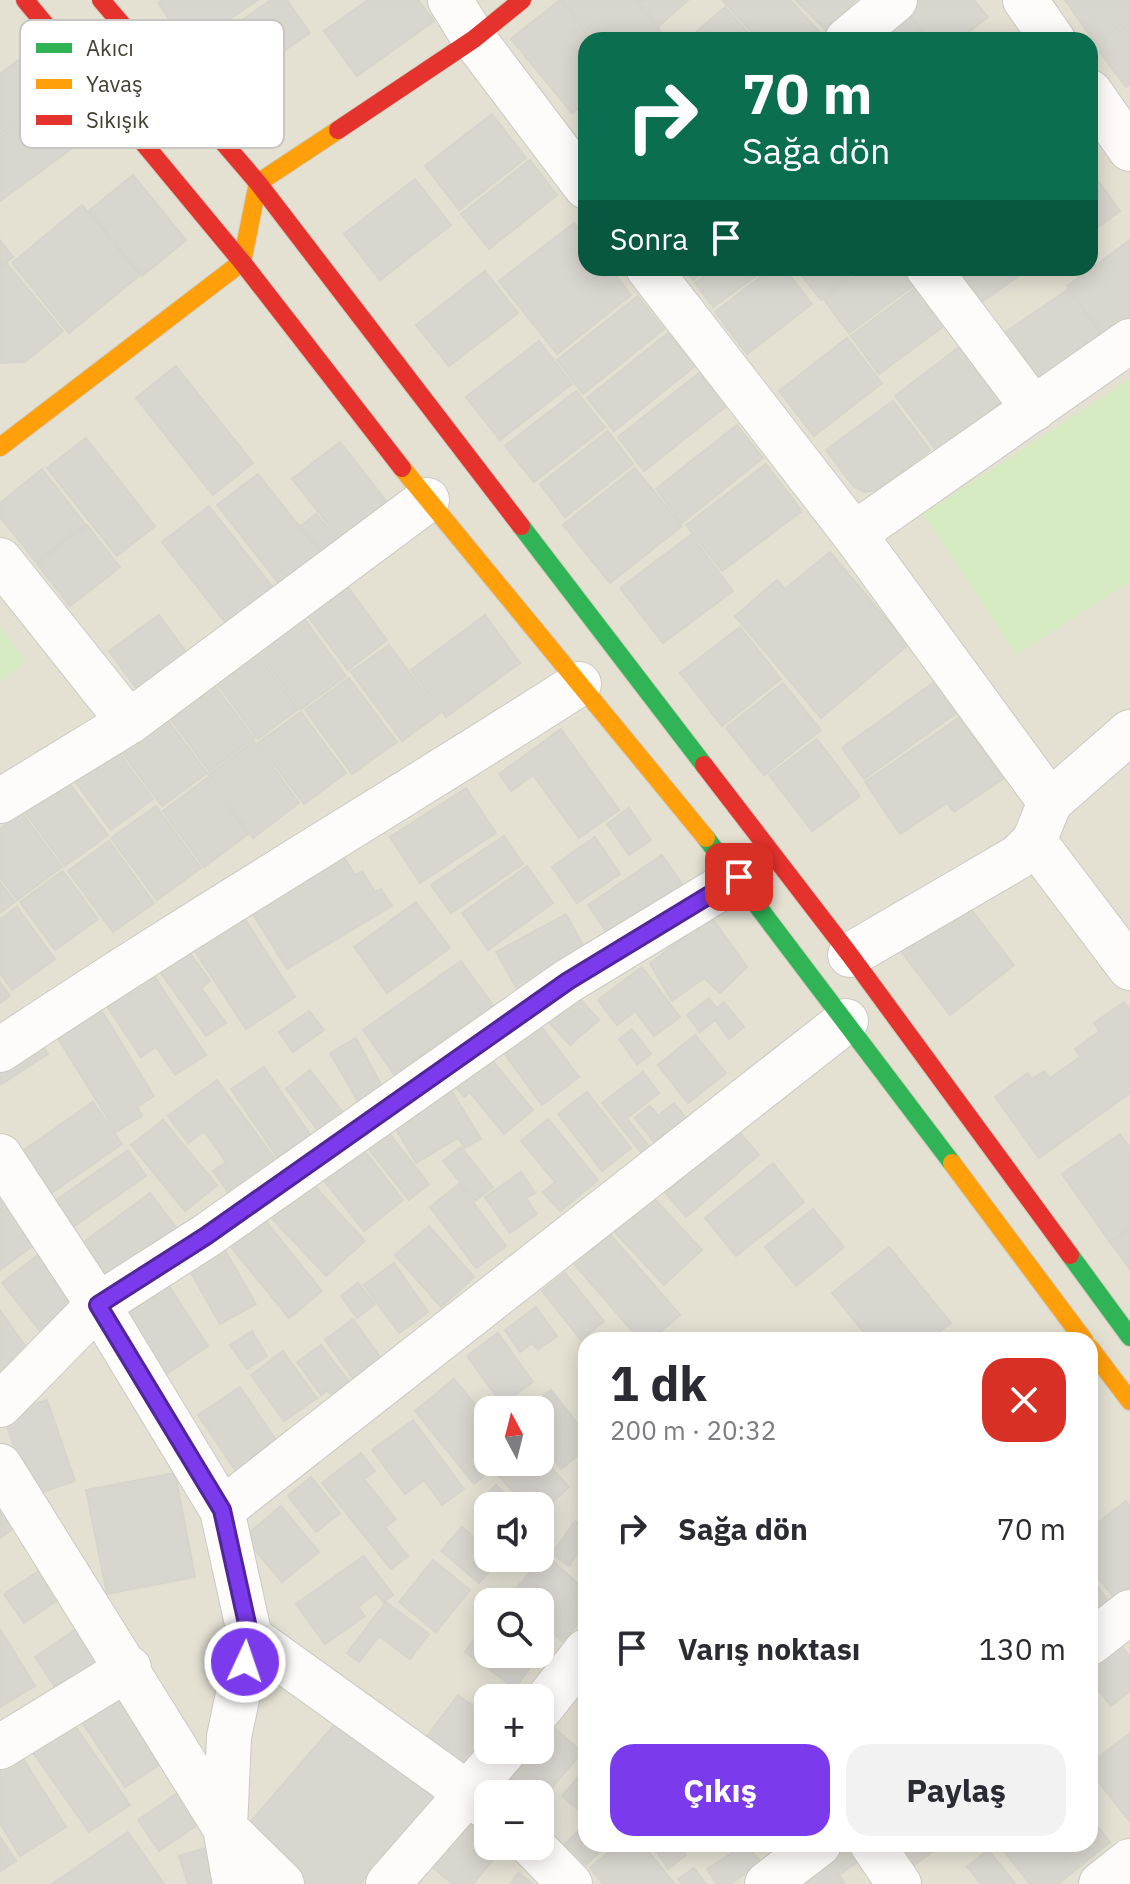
<!DOCTYPE html>
<html lang="tr">
<meta charset="utf-8">
<style>
:root{--surface:#fff;--page:#f2f2f3;--text:#2b2b33;--muted:#7c7c81;--accent:#7c3aed}
body{margin:0;font-family:"IBM Plex Sans",sans-serif;background:var(--page);color:var(--text);height:100vh;display:flex;flex-direction:column;font-size:30px;white-space:nowrap}
*{box-sizing:border-box;margin:0}
p{font-size:26px;color:var(--muted)}
.icon{flex:none;width:44px;height:44px;fill:none;stroke:currentColor;stroke-width:2;stroke-linecap:round;stroke-linejoin:round}
.map{position:relative;flex:1;overflow:hidden}
.sheet{position:absolute;left:578px;top:1332px;width:520px;height:520px;display:flex;flex-direction:column;background:var(--surface);border-radius:24px;box-shadow:0 4px 20px #0003}
.sheet>*{flex:none}
.guide{position:absolute;left:578px;top:32px;width:520px;height:244px;border-radius:24px;box-shadow:0 4px 20px #0003;background:#0b6e4f;color:#fff;overflow:hidden}
.needle{width:52px;rotate:353deg}
.fabs{position:absolute;left:474px;top:1396px;display:grid;gap:16px}
.fabs a{display:grid;place-items:center;width:80px;height:80px;border-radius:16px;background:var(--surface);box-shadow:0 4px 20px #0003;font-size:40px}
.pin{position:absolute;display:grid;place-items:center;width:68px;height:68px;color:#fff;margin:-34px;border-radius:16px;box-shadow:0 4px 12px #0006}
.me{position:absolute;width:88px;margin:-44px;rotate:3deg;stroke-linejoin:round;filter:drop-shadow(0 0 6px #0008)}
.turn{display:flex;align-items:center;gap:28px;height:168px;padding:0 32px;font-size:36px}
.turn .icon{width:104px;height:104px;stroke-width:2.5}
.turn b{display:block;font-size:56px;line-height:68px}
.then{display:flex;align-items:center;height:76px;padding:0 32px;background:#0003;gap:16px;font-size:30px}
.round{display:grid;place-items:center;flex:none;width:84px;height:84px;border-radius:24px;background:var(--page)}
.head{display:flex;align-items:center;justify-content:space-between;height:136px;padding:0 32px}
h1{font-size:48px;font-weight:700;line-height:60px}
.cta{display:flex;gap:16px;margin-top:auto;padding:16px 32px}
.cta a{flex:1;height:92px;border-radius:24px;background:var(--accent);color:#fff;font-size:32px;font-weight:700;line-height:92px;text-align:center}
.cta a+a{background:var(--page);color:var(--text)}
ul{padding:0;list-style:none}
li{display:flex;align-items:center;gap:24px;height:120px;padding:0 32px}
li div{flex:1}
li b{display:block;font-size:30px}
li em{font-style:normal}
.map>svg:first-child{display:block}
.residential{fill:#e4e1d3;fill-rule:evenodd}
.garden{fill:#d7ebc3}
.building{fill:#d8d6ce;stroke:#d7d4cc;stroke-width:2}
.lines{fill:none;stroke-linecap:round;stroke-linejoin:round}
.street-casing{stroke:#cbc9c2;stroke-width:46}
.fast-casing{stroke:#cfccbc;stroke-width:20}
.slow-casing{stroke:#cfccbc;stroke-width:20}
.jam-casing{stroke:#cfccbc;stroke-width:20}
.street{stroke:#fdfcfb;stroke-width:44}
.fast{stroke:#30b455;stroke-width:18}
.slow{stroke:#ff9f0a;stroke-width:18}
.jam{stroke:#e5322d;stroke-width:18}
.route-casing{stroke:#51269a;stroke-width:20}
.route{stroke:#7c3aed;stroke-width:14}
.key{fill:#fff;stroke:#c7c6c2;stroke-width:2}
.key-label{font-size:22px;fill:#444032}
</style>
<div class="map">
<svg width="1130" height="1884" viewBox="0 0 1130 1884">
<rect width="100%" height="100%" fill="#efede6"/>
<path class="residential" d="M0,0H1130V1884H0ZM586,40H1090V268H586ZM586,1340H1090V1844H586ZM488,1410H540V1462H488ZM488,1506H540V1558H488ZM488,1602H540V1654H488ZM488,1698H540V1750H488ZM488,1794H540V1846H488Z"/>
<path class="garden" d="M1130,379V581L1016,655L923,514Z
M0,627L26,661L0,682Z"/>
<path class="building" d="M163,0H258L188,47L158,3Z
M271,0H287L310,33L228,89L200,49Z
M368,0H418L434,21L357,76L324,31Z
M560,0L593,40H586V102L572,113L511,39Z
M562,0H633L664,35L658,40H597Z
M636,0H688L659,26Z
M790,0L819,31L810,40H759L723,1Z
M795,0H856L826,30Z
M913,0H974L988,17L958,40H930L904,7Z
M1065,0H1130V19L1096,44Z
M725,7L755,40H687Z
M904,10L928,40H879Z
M1130,22V84L1126,87L1096,47Z
M28,53L58,92L0,135V74Z
M59,94L90,135L0,201V138Z
M492,114L526,158L459,210L425,166Z
M530,160L557,195L489,249L461,214Z
M133,175L186,240L142,276L89,211Z
M1096,178L1120,211L1090,233V182Z
M415,179L451,225L380,280L344,234Z
M82,205L140,275L69,333L12,263Z
M574,223L586,238V268H610L631,295L557,354L499,281Z
M0,240L13,257L0,267Z
M1130,240V322L1106,339L1067,286Z
M7,264L63,331L25,362L0,363V270Z
M684,268H709L693,280Z
M715,268H767L713,307L695,283Z
M772,268H784L812,304L747,354L715,312Z
M796,268H862L821,300Z
M867,268H907L918,282L849,333L824,300Z
M969,268H1030L976,306L956,278Z
M485,271L518,313L449,366L416,325Z
M920,285L949,322L879,374L851,336Z
M1069,289L1103,338L1035,385L1001,335Z
M638,296L664,329L583,394L557,360Z
M668,333L695,366L614,431L587,398Z
M847,338L882,383L814,436L779,391Z
M539,341L572,384L500,440L466,397Z
M967,341L1010,396L937,451L895,396Z
M176,366L253,463L213,495L136,398Z
M699,373L725,407L644,471L618,437Z
M576,391L605,427L534,482L505,446Z
M893,401L930,450L878,490L864,492L853,486L826,450Z
M737,425L763,458L682,523L656,489Z
M608,431L633,464L565,517L540,484Z
M86,438L155,526L117,556L47,468Z
M340,442L391,507L344,544L292,479Z
M766,464L802,511L722,571L686,525Z
M635,468L682,526L610,583L563,525Z
M42,469L85,524L36,562L0,517V503Z
M258,474L321,554L280,585L217,505Z
M209,506L278,594L232,631L162,542Z
M316,514L340,542L324,555L301,526Z
M87,525L120,567L70,606L37,564Z
M691,535L733,591L663,643L620,588Z
M830,552L908,645L821,718L735,616L777,580L785,589Z
M341,578L387,640L348,670L302,608Z
M299,612L346,676L301,709L254,645Z
M159,615L197,667L147,703L109,651Z
M485,615L520,663L446,717L411,670Z
M740,627L781,679L722,726L680,673Z
M251,645L298,709L258,739L211,675Z
M389,645L440,713L402,741L351,672Z
M209,678L254,738L209,771L164,710Z
M349,678L397,742L352,774L305,710Z
M936,681L958,712L864,779L842,748Z
M783,683L821,730L764,775L726,728Z
M160,710L207,773L162,806L115,743Z
M301,712L346,773L304,804L258,743Z
M960,717L1003,779L954,812L947,803L900,834L865,782Z
M561,729L619,810L579,838L533,775L511,791L499,774Z
M817,739L860,796L812,831L769,775Z
M254,741L299,803L253,838L208,775Z
M112,744L153,799L111,830L70,775Z
M207,778L248,834L204,867L163,811Z
M67,780L108,835L65,866L24,811Z
M466,788L496,833L420,883L390,837Z
M156,806L201,868L157,900L111,838Z
M629,808L651,840L629,855L607,824Z
M22,813L62,867L17,900L0,877V829Z
M504,836L523,864L451,913L431,885Z
M595,837L620,874L577,903L552,867Z
M109,841L154,903L113,932L68,871Z
M338,848L355,875L362,871L375,892L381,889L392,906L287,969L246,903Z
M662,855L692,898L618,949L588,905Z
M527,866L553,903L488,950L462,913Z
M63,871L98,919L55,950L20,902Z
M0,882L15,902L0,913Z
M416,902L450,948L387,993L354,947Z
M17,907L55,959L12,990L0,973V919Z
M237,907L295,997L246,1029L187,939Z
M970,908L1014,965L950,1015L900,950L947,915L952,921Z
M566,914L589,956L520,994L496,952Z
M710,915L747,967L720,993L704,978L672,1001L650,964Z
M182,942L210,981L201,988L226,1023L206,1036L153,962Z
M461,961L493,1005L394,1074L363,1030Z
M145,962L206,1055L175,1075L156,1047L141,1057L98,993Z
M642,967L680,1017L654,1036L635,1011L617,1025L598,1000Z
M0,982L10,996L0,1003Z
M574,992L599,1020L570,1045L545,1018Z
M709,998L717,1008L724,1002L744,1027L729,1039L715,1020L700,1032L687,1015Z
M1124,1002L1130,1010V1093L1039,1158L995,1097L1028,1073L1032,1079L1044,1071L1050,1078L1080,1057L1075,1049L1100,1031L1094,1023Z
M98,1005L154,1096L137,1107L142,1116L116,1132L54,1032Z
M309,1011L324,1030L293,1052L279,1032Z
M535,1018L579,1077L542,1105L498,1045Z
M632,1029L651,1054L637,1064L619,1039Z
M35,1033L48,1054L0,1085V1055Z
M695,1035L726,1073L688,1103L658,1065Z
M356,1038L383,1088L358,1102L330,1053Z
M486,1053L533,1110L504,1134L470,1092L464,1097L451,1082Z
M264,1067L311,1136L278,1158L231,1089Z
M310,1070L345,1115L321,1134L286,1089Z
M643,1072L659,1093L627,1118L651,1149L643,1155L602,1103Z
M217,1080L277,1162L231,1196L213,1171L226,1162L204,1131L188,1143L168,1116Z
M448,1085L481,1139L465,1148L458,1138L416,1163L390,1119Z
M587,1092L631,1148L602,1171L558,1114Z
M93,1102L122,1144L43,1199L14,1157Z
M674,1103L691,1125L678,1136L660,1114Z
M650,1106L670,1130L654,1142L635,1118Z
M548,1119L598,1180L560,1211L543,1192L555,1182L521,1141Z
M163,1120L217,1185L185,1211L131,1145Z
M733,1125L759,1155L686,1217L660,1186Z
M384,1127L429,1184L409,1200L364,1143Z
M1120,1134L1130,1148V1228L1110,1242L1062,1174Z
M356,1140L403,1200L364,1231L317,1172Z
M461,1147L493,1187L475,1201L443,1161Z
M128,1150L146,1176L67,1231L49,1205Z
M773,1163L804,1202L736,1256L705,1218Z
M521,1172L535,1193L526,1198L537,1214L510,1233L485,1197Z
M0,1175L46,1236L0,1270Z
M305,1176L365,1241L326,1276L266,1212Z
M459,1184L506,1246L476,1268L430,1207Z
M150,1193L178,1230L108,1282L80,1245Z
M649,1193L702,1250L664,1285L611,1228Z
M813,1209L844,1247L796,1286L765,1247Z
M264,1219L322,1291L289,1318L231,1247Z
M429,1226L474,1277L441,1307L395,1255Z
M1130,1228V1269L1110,1242Z
M610,1234L680,1315L651,1340H640L575,1265Z
M222,1245L256,1304L220,1324L187,1266Z
M49,1246L89,1296L42,1333L2,1283Z
M889,1247L951,1323L929,1340H870L832,1293Z
M394,1263L428,1312L399,1333L364,1285Z
M565,1273L604,1321L581,1340L542,1291Z
M167,1283L208,1346L159,1379L117,1316Z
M358,1283L375,1304L357,1318L341,1296Z
M536,1307L557,1336L538,1350L532,1343L520,1352L505,1330Z
M0,1310L28,1350L0,1370Z
M353,1319L388,1368L360,1388L325,1340Z
M252,1331L267,1356L247,1369L230,1345Z
M498,1333L533,1382L502,1404L467,1356Z
M321,1345L362,1398L344,1411L327,1390L321,1395L297,1362Z
M283,1351L317,1398L284,1421L251,1375Z
M454,1379L488,1420V1462H501L474,1484L415,1411Z
M240,1387L282,1449L240,1477L198,1415Z
M551,1390L586,1434V1449L561,1469L540,1442V1410H526Z
M47,1400L75,1481L31,1496L3,1415Z
M413,1420L464,1489L442,1505L424,1480L405,1494L372,1450Z
M361,1453L375,1471L364,1479L396,1519L385,1527L408,1556L391,1569L322,1483Z
M540,1455L569,1487L540,1514V1506H526L498,1475L511,1462H540Z
M175,1473L195,1577L107,1594L86,1490Z
M311,1477L340,1513L316,1532L288,1496Z
M496,1485L515,1506H488V1513L478,1502Z
M0,1492L21,1523L0,1538Z
M1126,1501L1130,1506V1587L1115,1599L1090,1567V1529Z
M281,1506L319,1552L282,1582L244,1537Z
M575,1521L586,1529V1541L569,1566L552,1554Z
M462,1527L488,1550V1558L500,1560L479,1583L441,1551Z
M546,1555L586,1591V1616L562,1641L540,1621V1602H518L510,1595Z
M364,1556L393,1595L383,1602L376,1593L358,1607L365,1616L325,1644L296,1604Z
M433,1560L470,1590L436,1632L399,1602Z
M46,1566L66,1594L24,1623L4,1594Z
M1090,1577L1115,1609L1090,1629Z
M386,1602L429,1634L410,1659L379,1636L359,1662L347,1653Z
M488,1620V1654H522L534,1662L515,1688L465,1652Z
M84,1624L114,1669L65,1702L35,1657Z
M0,1629L35,1686L0,1707Z
M1114,1636L1130,1657V1691L1111,1706L1090,1679V1654Z
M120,1681L170,1758L125,1787L74,1710Z
M458,1695L488,1717V1745L466,1775L422,1743Z
M68,1716L130,1805L89,1832L27,1744Z
M341,1717L435,1797L360,1884H298L240,1834Z
M553,1727L582,1752L540,1802V1794H499L533,1750H540V1742Z
M1130,1733V1822L1090,1771V1764Z
M14,1744L66,1827L20,1856L0,1823V1752Z
M586,1768V1813L584,1815L562,1796Z
M188,1786L209,1817L159,1851L138,1820Z
M461,1817L488,1839V1846L501,1850L473,1884H453L425,1861Z
M1090,1817L1110,1842L1058,1884H1030L1004,1851L1012,1844H1090Z
M586,1823V1844H607L586,1865L565,1844Z
M128,1832L164,1884H52Z
M0,1837L16,1861L0,1871Z
M618,1844H642L675,1884H603L590,1868Z
M669,1844H678L686,1855L668,1869L657,1852Z
M746,1844L761,1863L730,1884H717L707,1869Z
M846,1844L860,1860L839,1875L845,1884H802L798,1879Z
M887,1844H940L941,1845L907,1871Z
M212,1846L223,1884H188L179,1856Z
M988,1850L1016,1884H981L967,1867Z
M694,1868L706,1884H682L678,1879Z
M518,1873L533,1884H510Z"/>
<g class="lines">
<g class="street-casing">
<path id="street" d="M450,0L474,39L586,187
M1025,0L1053,40
M847,40L895,0
M1090,92L1130,149
M648,268L854,534L1050,802
M928,268L1034,409
M854,534L1130,341
M0,560L129,722
M0,801L129,722L427,500
M1034,841L1130,968
M850,955L1018,857L1034,841L1050,802L1130,732
M0,1050C190,923 387,807 579,684
M0,1156L98,1305L222,1510
M0,1405L98,1305L206,1236L568,981L739,877
M0,1466L225,1828L282,1884
M250,1637L488,1808
M1090,1643L1130,1612
M540,1709L586,1651
M0,1747L129,1668
M872,1844L899,1884
M533,1846L570,1884
M235,1884L225,1828L229,1737L250,1637L222,1510L846,1021
M388,1884L505,1750
M767,1884L819,1844
M1101,1884L1130,1861"/>
</g>
<g class="fast-casing">
<path id="fast" d="M521,526L704,765
M706,838L952,1163
M1070,1255L1130,1337"/>
</g>
<g class="slow-casing">
<path id="slow" d="M0,447L242,262L258,183L338,130
M402,468L706,838
M952,1163L1084,1340
M1090,1348L1130,1401"/>
</g>
<g class="jam-casing">
<path id="jam" d="M25,0L242,262L402,468
M101,0L258,183L521,526
M338,130L474,39L522,0
M704,765L850,955L1070,1255"/>
</g>
<use href="#street" class="street"/>
<use href="#fast" class="fast"/>
<use href="#slow" class="slow"/>
<use href="#jam" class="jam"/>
</g>
<g class="lines">
<g class="route-casing">
<path id="route" d="M245,1662L250,1637L222,1510L98,1305L206,1236L568,981L739,877"/>
</g>
<use href="#route" class="route"/>
</g>
<rect x="20" y="20" width="264" height="128" rx="12" class="key"/>
<rect x="36" y="43" width="36" height="10" fill="#30b455"/>
<rect x="36" y="79" width="36" height="10" fill="#ff9f0a"/>
<rect x="36" y="115" width="36" height="10" fill="#e5322d"/>
<g class="key-label">
<text x="86" y="56">Akıcı</text>
<text x="86" y="92">Yavaş</text>
<text x="86" y="128">Sıkışık</text>
</g>
</svg>
<div class="fabs">
<a><svg class="needle" viewBox="-14 -14 28 28"><path d="M0-13l5 13h-10z" fill="#e53935"/><path d="M0 13l5-13h-10z" fill="#7c7c81"/></svg></a>
<a><svg class="icon" aria-label="sound" viewBox="0 0 24 24"><path d="M4 9h4l5-4v14l-5-4H4zM17 9q2 3 0 6"/></svg></a>
<a><svg class="icon" aria-label="search" viewBox="0 0 24 24"><circle cx="10" cy="10" r="6"/><path d="M15 15l6 6"/></svg></a>
<a>+</a>
<a>−</a>
</div>
<div class="pin" style="left:739px;top:877px;background:#d93025"><svg class="icon" aria-label="arrive" viewBox="0 0 24 24"><path d="M6 21V4h12l-3 4 3 4H6"/></svg></div>
<svg class="me" style="left:245px;top:1662px" viewBox="-20 -20 40 40"><circle r="17" fill="#7c3aed" stroke="#fff" stroke-width="3"/><path d="M0-11L8 9 0 5-8 9z" fill="#fff"/></svg>
<div class="guide">
<div class="turn"><svg class="icon" aria-label="right" viewBox="0 0 24 24"><path d="M7 20v-9h11M14 6l5 5-5 5"/></svg><div><b>70 m</b>Sağa dön</div></div>
<div class="then">Sonra<svg class="icon" aria-label="arrive" viewBox="0 0 24 24"><path d="M6 21V4h12l-3 4 3 4H6"/></svg></div>
</div>
<section class="sheet">
<div class="head"><div><h1>1 dk</h1><p>200 m · 20:32</p></div><a class="round" style="background:#d93025;color:#fff"><svg class="icon" aria-label="close" viewBox="0 0 24 24"><path d="M6 6l12 12M18 6L6 18"/></svg></a></div>
<ul>
<li><svg class="icon" aria-label="right" viewBox="0 0 24 24"><path d="M7 20v-9h11M14 6l5 5-5 5"/></svg><div><b>Sağa dön</b></div><em>70 m</em></li>
<li><svg class="icon" aria-label="arrive" viewBox="0 0 24 24"><path d="M6 21V4h12l-3 4 3 4H6"/></svg><div><b>Varış noktası</b></div><em>130 m</em></li>
</ul>
<div class="cta"><a>Çıkış</a><a>Paylaş</a></div>
</section>
</div>
